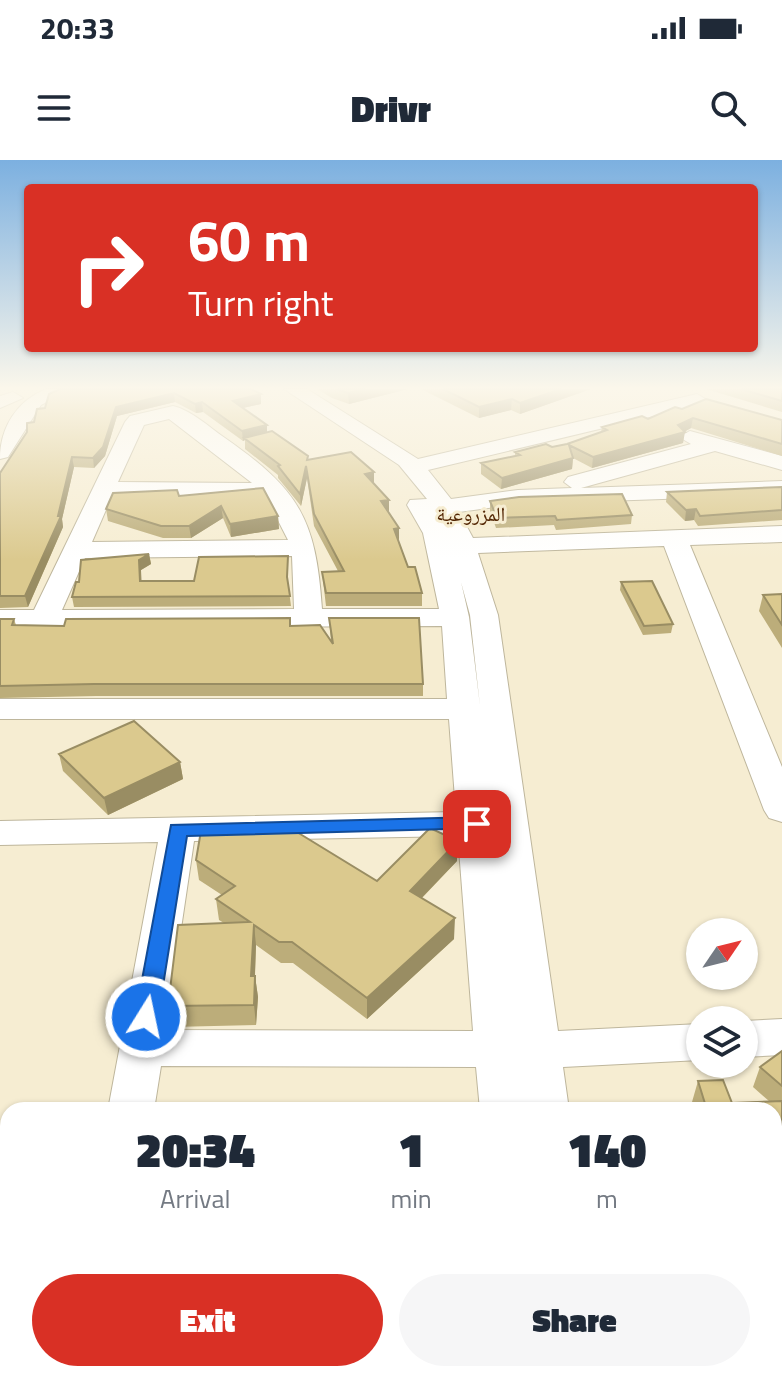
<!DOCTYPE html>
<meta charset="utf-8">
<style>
:root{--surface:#fff;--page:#f6f6f7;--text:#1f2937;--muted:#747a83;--accent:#d93025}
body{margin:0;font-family:"Titillium Web","Noto Naskh Arabic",sans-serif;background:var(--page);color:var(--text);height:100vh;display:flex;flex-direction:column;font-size:30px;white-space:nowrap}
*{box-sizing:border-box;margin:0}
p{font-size:26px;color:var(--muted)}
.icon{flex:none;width:44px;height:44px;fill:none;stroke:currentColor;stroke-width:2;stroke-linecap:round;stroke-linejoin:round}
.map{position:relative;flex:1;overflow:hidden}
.panel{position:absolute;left:0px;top:942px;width:782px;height:280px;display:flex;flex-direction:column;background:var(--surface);border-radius:24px 24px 0 0;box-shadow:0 2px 6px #0004}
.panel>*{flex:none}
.hud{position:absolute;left:24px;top:24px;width:734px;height:168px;border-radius:8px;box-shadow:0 2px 6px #0004;background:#d93025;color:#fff;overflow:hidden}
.needle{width:52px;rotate:55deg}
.tools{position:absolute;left:686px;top:758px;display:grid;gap:16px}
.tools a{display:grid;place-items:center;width:72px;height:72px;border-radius:50%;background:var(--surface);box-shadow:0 2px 6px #0004;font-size:40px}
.pin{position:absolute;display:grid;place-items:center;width:68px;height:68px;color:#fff;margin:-34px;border-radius:16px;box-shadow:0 4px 12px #0006}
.me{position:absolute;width:88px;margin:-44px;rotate:10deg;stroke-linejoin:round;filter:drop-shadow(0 0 6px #0008)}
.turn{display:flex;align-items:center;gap:28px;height:168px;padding:0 32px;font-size:36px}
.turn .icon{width:104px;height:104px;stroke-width:2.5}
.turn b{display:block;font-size:56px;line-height:68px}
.eta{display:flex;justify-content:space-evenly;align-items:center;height:136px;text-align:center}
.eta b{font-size:48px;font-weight:800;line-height:56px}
.cta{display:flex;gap:16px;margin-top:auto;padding:16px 32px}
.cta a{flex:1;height:92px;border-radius:48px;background:var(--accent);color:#fff;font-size:32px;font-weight:800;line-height:92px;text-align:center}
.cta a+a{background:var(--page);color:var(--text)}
.status{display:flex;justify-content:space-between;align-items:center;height:56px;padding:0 40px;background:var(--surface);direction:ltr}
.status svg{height:22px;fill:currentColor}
header{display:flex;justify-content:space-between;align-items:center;height:104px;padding:0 32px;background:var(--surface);font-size:36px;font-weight:800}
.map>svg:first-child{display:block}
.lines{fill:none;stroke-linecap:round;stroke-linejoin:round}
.minor-casing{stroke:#beb69c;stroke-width:2}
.minor{fill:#fff;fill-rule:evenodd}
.wall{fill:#bcad7a}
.shaded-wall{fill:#998d63}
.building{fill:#dbc98e;stroke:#998d63;stroke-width:2}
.route{fill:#1a73e8;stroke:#114b97;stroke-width:2}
.labels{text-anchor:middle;stroke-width:6;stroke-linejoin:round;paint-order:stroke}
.far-neighbourhood-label{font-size:20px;fill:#532604;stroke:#f6edd2}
</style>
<div class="status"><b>20:33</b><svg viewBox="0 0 49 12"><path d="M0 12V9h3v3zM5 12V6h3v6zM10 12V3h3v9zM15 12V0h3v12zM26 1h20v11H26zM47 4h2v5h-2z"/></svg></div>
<header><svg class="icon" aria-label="menu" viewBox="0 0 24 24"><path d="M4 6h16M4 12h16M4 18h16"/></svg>Drivr<svg class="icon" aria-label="search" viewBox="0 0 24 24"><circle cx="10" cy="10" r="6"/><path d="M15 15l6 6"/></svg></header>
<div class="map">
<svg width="782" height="1222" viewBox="0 0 782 1222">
<rect width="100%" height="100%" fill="#f6edd2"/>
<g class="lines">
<g class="minor-casing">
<path id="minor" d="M46,229H72L41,245L8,297L0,299C0,267 17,241 46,229Z
M284,229H307L418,299L697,234L707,240L704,244L428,310L451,339L518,330L572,328L564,322L568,317L691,284L679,277L690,271L782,296V310L715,291L581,328L782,321V335L518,344L459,352L473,378L782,366V382L690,385L782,607V662L769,658L764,650L664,386L478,393L498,455L558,871L700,864V900L563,907L569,950H480L476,907L161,906L154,950H108L158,682L0,685V661L456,652L449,559H0V539H447L442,466L0,468V450H34L125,262L130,256L173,246C191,250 209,267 225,278C299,330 316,358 322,449H439L423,373L407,345L410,340L427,339L399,305ZM169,259L252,323L118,322L144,265ZM112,336L266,337L288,380L92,382ZM292,396L294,449L62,450L85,398ZM461,422L470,455L480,546L469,457ZM458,676L473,871L166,870L194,681Z
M13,232L23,238L0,248V236Z
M782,859V895L744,897V861Z
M0,1103H8V1155H0Z
M499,1214H608L609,1222H500Z"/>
</g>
<use href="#minor" class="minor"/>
</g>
<path class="wall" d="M60,229L261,234V244L243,248L267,272L309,300L374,312V324L388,352L408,407L422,433V446H326L322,412L338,411L314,366L307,318L301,346L278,318V315L245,289V280L243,281L203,252L196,253L175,242L117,256L105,296L94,308L74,307L62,359L63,367L28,447L0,448V313L34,262Z
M317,229H408L349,244L332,238Z
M421,229H591L520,254L511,250L479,258Z
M706,229H782V252Z
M682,249L782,260V296L691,268L684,272L683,283L592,308L573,298L572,309L501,329L481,314V303L515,296V292L552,287L567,284L601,272L602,267L648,259Z
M782,327V360L698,366L694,360L685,361L666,342L667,332Z
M179,336L278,356L279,369L231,377L223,358L191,378H163L108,361L106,349Z
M490,341L632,355L631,364L556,370L554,365L496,368L490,351Z
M149,394L151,404L141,410V421H194L288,396V423L291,446L74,447L72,437L79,422Z
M621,422L673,464L671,473L643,475L620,430Z
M782,434V488L759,451L763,435Z
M290,458V466L331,481L329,458L423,524V536H96L0,538V459H14L16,465L64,466Z
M59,594L180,602L183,619L108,655L63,611Z
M292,664L293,670L377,721L457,701L422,738L454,779L367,859L293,803H281L256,785L255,816L258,837L256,865L172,867L168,846L224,763L219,760L216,739L222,735L199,720L196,700Z
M782,891V1104H778L774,1091V950H695L692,942L698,921L732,943L769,941L753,927L760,907Z
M665,1214H774L782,1222H666Z"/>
<path class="shaded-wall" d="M365,229H408L349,244L348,233Z
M561,229H591L520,254V243Z
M174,233L175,242L117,256L105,296L94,308L93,298L116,247Z
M261,234V244L234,250L233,241Z
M512,239L511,250L479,258V247Z
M202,242L203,252L196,253L195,244Z
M693,258L691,268L680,274L685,272L683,283L592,308L593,297L678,265Z
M267,265V275L244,278L245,280L243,281L242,271Z
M72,297L74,307L62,359L63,367L28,447L25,436L58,356Z
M573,298L572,309L501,329L502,318Z
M306,306L307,318L301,346L300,334Z
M374,312V325L365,314Z
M389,340V352L381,341Z
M221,346L223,358L191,378L189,366Z
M696,349L694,360L685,361L686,350Z
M278,356L279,369L231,377L230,364Z
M399,368V381L394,369Z
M149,394L151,404L141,410L142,431L139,400Z
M180,602L183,619L108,655L104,638Z
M458,681L457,701L409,751L410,731Z
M455,758L454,779L367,859V838Z
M254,765L256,785L254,837L251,816Z
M255,816L258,837L256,865L254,845Z"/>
<path class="building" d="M60,229H251L261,234L233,241L267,265L242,271L202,242L195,244L174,233L116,247L103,287L93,298L72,297L58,356H61L25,436H0V313L27,272V263L34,262L37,249L45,248L49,234Z
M337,229H365L348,233Z
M443,229H561L520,243L512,239L479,247Z
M741,229H782V241Z
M706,239L782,260V284L693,258L678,265L685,272L593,297L569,285L573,298L502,318L481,303L520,295L515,292L546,284L552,287L567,284L607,270L602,267L642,256L648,259L675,247L682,249Z
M272,271L308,296L307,300L351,292L374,312L365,314L389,340L381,341L399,368L394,369L408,407H415L422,433H326L322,412L344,411L314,354L306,306L300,334L278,306L280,305L244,278Z
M782,327V350L700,356L696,349L686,350L667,332Z
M263,328L278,356L230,364L221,346L189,366H161L106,349L113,333L177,330L179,336Z
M622,334L632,355L557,360L555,356L497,358L490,341L519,337Z
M149,394L139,400L140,421H194L199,397L288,396L287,417L290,436L72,437L76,422H79L81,400Z
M652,421L673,464L644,466L621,422Z
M782,434V465L763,435Z
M290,458V466L320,465L333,484L329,458H419L423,524H94L0,526V459H14L12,465L64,466L66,459Z
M134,561L180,602L104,638L59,594Z
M292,664V669L377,721L430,668L458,681L410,731L455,758L367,838L292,782H279L254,765L251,816H255L254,845L168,846L178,765L250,762L216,739L235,726L196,700L202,665Z
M782,891V926L760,907Z
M723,920L732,943L782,941V1071L774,1048V950H707L698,921Z
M774,1122H777L782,1142V1222H674L673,1214H774Z
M126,1214H444L445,1222H126Z"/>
<linearGradient id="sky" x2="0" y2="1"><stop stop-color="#7cb0e0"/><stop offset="0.57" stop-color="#fbf7eb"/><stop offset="1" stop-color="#fbf7eb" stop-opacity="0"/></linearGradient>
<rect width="782" height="400" fill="url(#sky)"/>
<path class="route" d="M477,657L484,659L486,664L484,668L187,676L158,857L155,863H138L135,857L171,665Z"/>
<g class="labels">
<g class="far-neighbourhood-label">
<text x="471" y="361">المزروعية</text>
</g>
</g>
</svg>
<div class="tools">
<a><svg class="needle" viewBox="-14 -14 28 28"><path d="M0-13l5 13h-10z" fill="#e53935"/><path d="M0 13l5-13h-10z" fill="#747a83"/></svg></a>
<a><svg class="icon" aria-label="layers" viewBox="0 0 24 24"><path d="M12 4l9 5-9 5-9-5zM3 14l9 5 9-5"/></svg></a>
</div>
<div class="pin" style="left:477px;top:664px;background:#d93025"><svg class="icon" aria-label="arrive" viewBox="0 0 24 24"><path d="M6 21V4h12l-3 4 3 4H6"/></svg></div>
<svg class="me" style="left:146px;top:857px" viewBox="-20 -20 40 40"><circle r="17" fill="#1a73e8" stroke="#fff" stroke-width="3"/><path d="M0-11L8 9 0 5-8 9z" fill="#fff"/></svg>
<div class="hud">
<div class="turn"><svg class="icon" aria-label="right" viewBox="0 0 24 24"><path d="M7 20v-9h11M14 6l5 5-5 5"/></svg><div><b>60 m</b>Turn right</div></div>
</div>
<section class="panel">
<div class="eta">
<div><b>20:34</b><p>Arrival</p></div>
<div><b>1</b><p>min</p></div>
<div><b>140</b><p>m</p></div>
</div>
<div class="cta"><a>Exit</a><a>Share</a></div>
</section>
</div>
